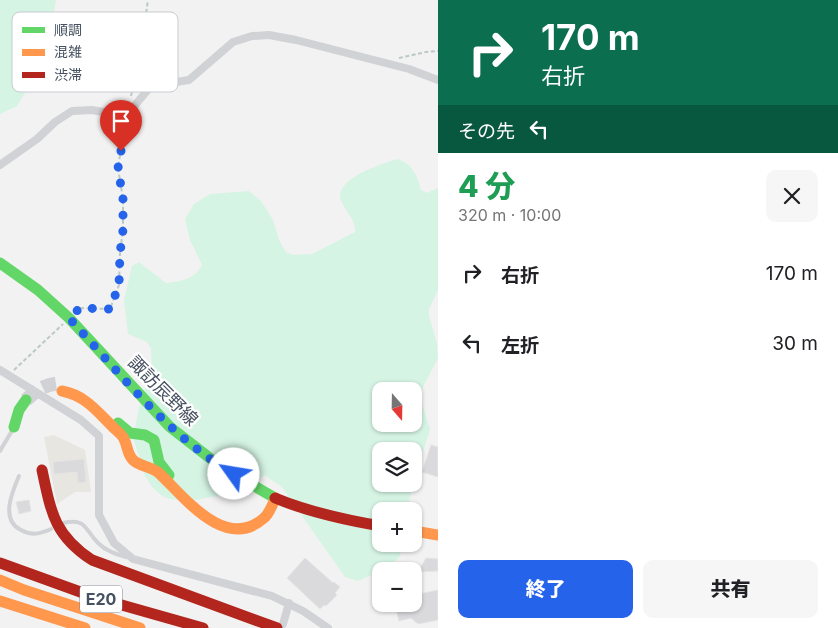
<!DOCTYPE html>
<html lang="ja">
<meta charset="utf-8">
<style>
:root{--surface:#fff;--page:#f6f6f6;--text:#202124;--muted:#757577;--accent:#2563eb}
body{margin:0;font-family:Inter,"Noto Sans JP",sans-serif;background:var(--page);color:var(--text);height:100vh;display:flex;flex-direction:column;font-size:19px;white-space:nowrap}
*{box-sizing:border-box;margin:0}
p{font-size:16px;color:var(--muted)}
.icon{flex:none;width:28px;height:28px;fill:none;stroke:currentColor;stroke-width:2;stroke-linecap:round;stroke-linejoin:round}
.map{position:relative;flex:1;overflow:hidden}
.drawer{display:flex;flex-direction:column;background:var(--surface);width:400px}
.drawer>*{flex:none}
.guide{background:#0b6e4f;color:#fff;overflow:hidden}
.needle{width:32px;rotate:160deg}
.fabs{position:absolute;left:372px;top:382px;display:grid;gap:10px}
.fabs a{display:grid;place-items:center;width:50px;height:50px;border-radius:10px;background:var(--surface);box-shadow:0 1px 4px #0004;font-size:25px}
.pin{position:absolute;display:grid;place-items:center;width:42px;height:42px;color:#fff;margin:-51px -21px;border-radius:50% 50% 50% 0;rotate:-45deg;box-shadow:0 0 5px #0007}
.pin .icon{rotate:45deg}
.me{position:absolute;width:55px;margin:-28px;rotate:302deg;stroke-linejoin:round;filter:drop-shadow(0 0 4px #0008)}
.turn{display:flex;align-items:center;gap:18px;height:105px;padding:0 20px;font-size:22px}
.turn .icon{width:65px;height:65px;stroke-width:2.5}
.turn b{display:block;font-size:35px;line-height:42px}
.then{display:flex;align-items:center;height:48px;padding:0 20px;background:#0003;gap:10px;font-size:19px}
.round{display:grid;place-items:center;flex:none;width:52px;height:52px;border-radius:10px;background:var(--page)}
.overview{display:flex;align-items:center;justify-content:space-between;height:85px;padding:0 20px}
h1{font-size:30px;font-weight:800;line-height:38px;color:#1e9e55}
.button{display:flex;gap:10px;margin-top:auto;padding:10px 20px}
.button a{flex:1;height:58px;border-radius:10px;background:var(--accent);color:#fff;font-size:20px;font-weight:800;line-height:58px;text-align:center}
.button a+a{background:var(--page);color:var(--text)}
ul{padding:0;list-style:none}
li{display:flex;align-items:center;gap:15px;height:70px;padding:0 20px}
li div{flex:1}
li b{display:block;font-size:19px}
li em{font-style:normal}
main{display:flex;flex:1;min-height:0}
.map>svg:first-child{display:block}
.commercial{fill:#e7e6e0}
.green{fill:#d5f4e4;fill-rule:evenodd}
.building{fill:#dadadd;stroke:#e4e4e5}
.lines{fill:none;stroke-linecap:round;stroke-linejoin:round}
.highway-tunnel{stroke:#d0d2d5;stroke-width:14;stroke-dasharray:14 7;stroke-linecap:butt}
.path{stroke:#bac8c6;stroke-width:2;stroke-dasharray:4 2.5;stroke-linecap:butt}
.lane{stroke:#d0d2d5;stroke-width:4}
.street{stroke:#d0d2d5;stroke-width:8}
.fast{stroke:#63d668;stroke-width:11}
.slow{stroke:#ff974d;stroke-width:11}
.jam{stroke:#b3261e;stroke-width:11}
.route{stroke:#2563eb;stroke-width:9;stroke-dasharray:0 16.2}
.labels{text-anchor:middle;stroke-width:4.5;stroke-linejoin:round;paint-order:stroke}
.shield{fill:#fff;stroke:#7e8590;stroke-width:1}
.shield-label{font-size:16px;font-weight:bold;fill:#465161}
.street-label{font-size:18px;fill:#465161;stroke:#fff}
.key{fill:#fff;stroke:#c8cbd0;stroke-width:1}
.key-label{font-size:14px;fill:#465161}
</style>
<main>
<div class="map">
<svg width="438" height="628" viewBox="0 0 438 628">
<rect width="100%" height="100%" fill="#f3f2f2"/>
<path class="commercial" d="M54,435L85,450L91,492H75L57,504L44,437Z"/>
<path class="green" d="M0,0H56L50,35L39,70L17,106L0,114Z
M398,159C413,165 417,175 421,190L427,193L438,188V290L429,309V316L437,344L438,358L419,395L430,429L414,481V451H381V484H413L407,511H381V544H402L400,556L391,566L358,581L345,577L281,486L264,475L253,485L235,493L189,501L169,499L162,496L152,487L145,476L133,437L141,399L152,373L151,348L147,342L128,334L124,300L132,266L139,262L166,283C181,281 194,280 202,265L190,240L185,219L194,204L210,194L249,191L261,201L273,220L279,240L286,252L293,255L312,254L355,232C356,220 346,212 341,201C332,179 384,163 398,159ZM381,391H414V424H381Z"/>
<path class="building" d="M431,445L438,447V477L422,472Z
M84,459L86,482L78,483L77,472L54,474L53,462Z
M29,500L31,511L19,514L16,502Z
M305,558L333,583L334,582L340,587L335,593L337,595L326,606L324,605L320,609L287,578Z
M426,558L438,559V571L418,572Z
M438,590V620L418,624L411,618L399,621L396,609L414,604V598L420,597L419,594Z"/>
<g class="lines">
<path class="highway-tunnel" d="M26,400C37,389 46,384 62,383"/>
<path class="path" d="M399,58L426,52L438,51
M131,96L142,42L148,0
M75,312L80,308L110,309L119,285L120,253L123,230V199L118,168L125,123
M14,370L63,324"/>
<path class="lane" d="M0,451L13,429
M19,476C12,492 0,520 21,530C32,536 40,534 51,529
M63,523C87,518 84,529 98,543C106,551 116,554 126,557"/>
<path class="street" d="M0,165L37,139L55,122L72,111L92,110L126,116L151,86L189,80L233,42L252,36L269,35L296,40L409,69L438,80
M0,370L81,420L99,436V515L114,543L133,559L272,596L303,611L328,628
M283,624L289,603"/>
<path class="fast" d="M0,263L38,290L69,318L170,427L220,466L275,498
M118,423L130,433L145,435L154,440L159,462L169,475
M14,427L19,410L26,400"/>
<path class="slow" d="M62,391C84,395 96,410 111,425C115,430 122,434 124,439C128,447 127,454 133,460C140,467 152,466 160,474C185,498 226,552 264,518C270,513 272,504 276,498
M414,531L438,535
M0,580L24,590L140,628
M0,601L85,628"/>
<path class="jam" d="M42,470C51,512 54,535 92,560L277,628
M275,498C309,512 345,520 381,526
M0,563L97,598L203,628"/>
</g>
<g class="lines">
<path class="route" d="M121,151L118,168L123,199V230L120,253L119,285L110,309L80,308L69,318C120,373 168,436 234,474"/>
</g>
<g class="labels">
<rect class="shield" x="80" y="585.5" width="42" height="27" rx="4"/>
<g class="shield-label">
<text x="101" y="605">E20</text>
</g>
<g class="street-label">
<text transform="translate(163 391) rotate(45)" y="6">諏訪辰野線</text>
</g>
</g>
<rect x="12" y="12" width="166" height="80" rx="8" class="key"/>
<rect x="22" y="27" width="23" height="6" fill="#63d668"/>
<rect x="22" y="49" width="23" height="7" fill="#ff974d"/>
<rect x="22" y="72" width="23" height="6" fill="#b3261e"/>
<g class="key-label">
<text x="54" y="35">順調</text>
<text x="54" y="57">混雑</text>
<text x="54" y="80">渋滞</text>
</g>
</svg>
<div class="fabs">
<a><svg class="needle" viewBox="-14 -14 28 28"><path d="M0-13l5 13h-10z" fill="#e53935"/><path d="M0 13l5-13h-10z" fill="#757577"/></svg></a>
<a><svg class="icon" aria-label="layers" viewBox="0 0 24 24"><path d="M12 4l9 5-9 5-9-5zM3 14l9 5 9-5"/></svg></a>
<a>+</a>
<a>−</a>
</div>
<div class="pin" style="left:121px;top:151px;background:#d93025"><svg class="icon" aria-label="arrive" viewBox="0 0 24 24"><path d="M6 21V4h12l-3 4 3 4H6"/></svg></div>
<svg class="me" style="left:234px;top:474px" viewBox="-20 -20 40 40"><circle r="19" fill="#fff"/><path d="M0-13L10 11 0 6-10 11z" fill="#2563eb"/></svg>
</div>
<section class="drawer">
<div class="guide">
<div class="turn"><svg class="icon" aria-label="right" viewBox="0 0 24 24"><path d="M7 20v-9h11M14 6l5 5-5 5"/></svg><div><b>170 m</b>右折</div></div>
<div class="then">その先<svg class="icon" aria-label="left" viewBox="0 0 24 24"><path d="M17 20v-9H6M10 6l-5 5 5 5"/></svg></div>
</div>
<div class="overview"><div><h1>4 分</h1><p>320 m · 10:00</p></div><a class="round"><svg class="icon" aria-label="close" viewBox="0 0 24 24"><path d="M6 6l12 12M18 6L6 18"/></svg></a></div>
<ul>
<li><svg class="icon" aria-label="right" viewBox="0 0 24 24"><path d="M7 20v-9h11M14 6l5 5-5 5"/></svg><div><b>右折</b></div><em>170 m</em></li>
<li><svg class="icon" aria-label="left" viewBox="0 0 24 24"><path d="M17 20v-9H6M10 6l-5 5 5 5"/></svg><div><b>左折</b></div><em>30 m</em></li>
</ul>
<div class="button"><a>終了</a><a>共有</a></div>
</section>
</main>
